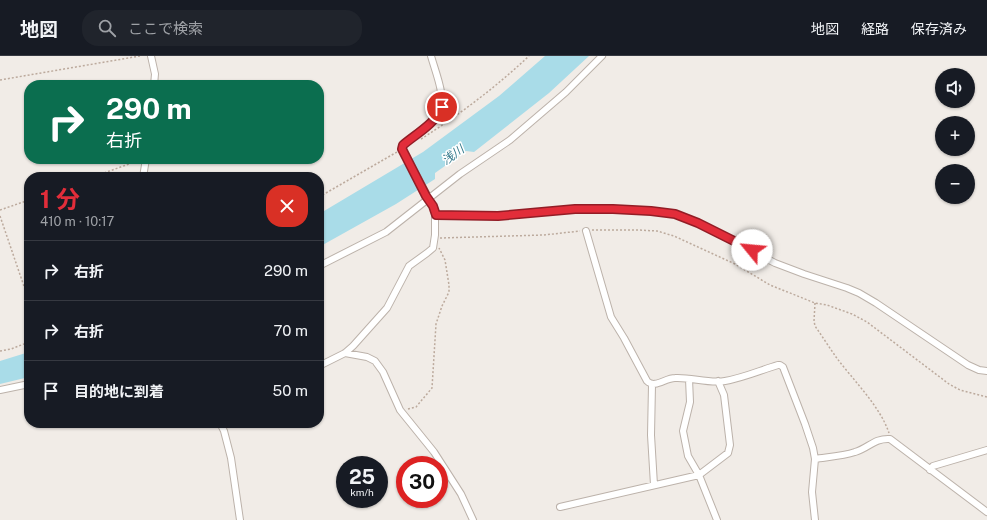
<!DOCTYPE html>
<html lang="ja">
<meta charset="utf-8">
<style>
:root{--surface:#171b24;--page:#20242c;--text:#f1f3f6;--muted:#9ea1a6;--line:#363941;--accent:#e22d3a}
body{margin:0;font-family:"Public Sans","Noto Sans JP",sans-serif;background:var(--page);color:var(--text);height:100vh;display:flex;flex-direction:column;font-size:15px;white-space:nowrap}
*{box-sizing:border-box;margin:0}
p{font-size:13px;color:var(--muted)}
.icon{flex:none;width:22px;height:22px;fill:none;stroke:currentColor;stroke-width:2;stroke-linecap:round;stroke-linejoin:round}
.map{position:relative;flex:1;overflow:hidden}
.sheet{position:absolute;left:24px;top:116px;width:300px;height:256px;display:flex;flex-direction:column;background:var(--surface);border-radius:16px;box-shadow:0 1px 3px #0004}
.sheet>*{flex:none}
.top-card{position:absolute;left:24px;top:24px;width:300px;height:84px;border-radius:16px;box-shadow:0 1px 3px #0004;background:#0b6e4f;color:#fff;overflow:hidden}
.controls{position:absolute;left:935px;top:12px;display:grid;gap:8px}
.controls a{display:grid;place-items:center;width:40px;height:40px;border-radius:50%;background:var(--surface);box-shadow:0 1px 3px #0004;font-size:20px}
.speed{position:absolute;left:336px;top:400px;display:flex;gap:8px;font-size:20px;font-weight:700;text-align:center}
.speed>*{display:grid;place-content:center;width:52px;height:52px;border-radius:50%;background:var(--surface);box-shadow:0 1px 3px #0004;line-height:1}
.speed small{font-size:10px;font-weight:400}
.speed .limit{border:6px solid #d22;background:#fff;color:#111}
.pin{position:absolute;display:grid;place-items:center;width:34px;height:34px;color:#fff;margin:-17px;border:2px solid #fff;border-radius:50%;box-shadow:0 1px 4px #0007}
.me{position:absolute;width:44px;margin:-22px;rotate:298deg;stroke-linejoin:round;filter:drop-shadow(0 0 3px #0008)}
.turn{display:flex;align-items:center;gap:14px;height:84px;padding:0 16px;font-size:18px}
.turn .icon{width:52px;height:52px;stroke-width:2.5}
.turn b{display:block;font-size:28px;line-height:34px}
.round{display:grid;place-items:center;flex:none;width:42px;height:42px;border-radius:16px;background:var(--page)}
.head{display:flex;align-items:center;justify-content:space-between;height:68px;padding:0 16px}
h1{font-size:24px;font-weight:700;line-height:30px;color:var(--accent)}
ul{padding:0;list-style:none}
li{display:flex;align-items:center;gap:12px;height:60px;padding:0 16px;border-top:1px solid var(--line)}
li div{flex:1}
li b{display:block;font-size:15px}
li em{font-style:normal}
header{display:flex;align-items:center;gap:24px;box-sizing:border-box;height:56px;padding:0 20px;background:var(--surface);border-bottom:1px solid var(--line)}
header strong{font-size:19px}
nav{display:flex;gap:22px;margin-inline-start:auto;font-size:14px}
.search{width:280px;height:36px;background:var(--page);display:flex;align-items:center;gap:10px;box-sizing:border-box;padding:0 14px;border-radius:16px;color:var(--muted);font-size:15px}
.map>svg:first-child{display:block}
.water{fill:#a9dce8}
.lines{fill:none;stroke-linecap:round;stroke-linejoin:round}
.street-casing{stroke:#bcb2aa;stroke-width:8}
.path{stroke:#bcaa9d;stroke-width:1.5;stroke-dasharray:2 2;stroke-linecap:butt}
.street{stroke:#fff;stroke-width:6}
.route-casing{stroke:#931d26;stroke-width:10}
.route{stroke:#e22d3a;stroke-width:7}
.labels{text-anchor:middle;stroke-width:3;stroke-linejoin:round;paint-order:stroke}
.water-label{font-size:12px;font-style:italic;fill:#367b8d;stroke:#fff}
</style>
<header>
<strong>地図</strong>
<div class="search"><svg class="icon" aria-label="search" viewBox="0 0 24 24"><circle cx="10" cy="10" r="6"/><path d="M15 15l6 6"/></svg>ここで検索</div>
<nav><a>地図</a><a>経路</a><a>保存済み</a></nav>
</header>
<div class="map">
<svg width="987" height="464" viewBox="0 0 987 464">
<rect width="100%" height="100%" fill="#f1ece7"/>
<path class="water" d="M545,0H589L549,37L474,96L466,95L435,117V123L396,148L319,191V158L423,96L499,40Z
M29,296V321L0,328V305Z"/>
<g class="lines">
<g class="street-casing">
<path id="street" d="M151,0L155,18L154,29
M143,121L146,103
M436,159L498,160L575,153H613L651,155L675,158L698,167L775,207L804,218L847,232L859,237L876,247L968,309L979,314L987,315
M586,175L611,261L624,282L647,325C655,333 665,322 675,322C691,321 709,328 725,325C743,322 761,314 778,309H780L783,311L805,368L813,392L815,403L812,436L815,464
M319,210L386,176L460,118L510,84L566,36L602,0
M345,297L367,301L375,305L383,316L400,354L434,396L461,438L473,464
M319,310L345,297L353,290L387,252L409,210L427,197L433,192L435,179V154L402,93L403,89L440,58C446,40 436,18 431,0
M689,323L690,346L683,375L688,400L699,419L717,464
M652,329L651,379L654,429
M0,334L29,328
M220,367L224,375L231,402L240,464
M815,403C828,401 843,400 855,396C869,392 874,382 890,383L987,456
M930,414L933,410L987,394
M560,451L699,419L728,397L730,389L724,339L718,325"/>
</g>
<path class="path" d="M0,24L140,0
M421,83C459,59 496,31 529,0
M93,121L140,104
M319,141L397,96
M0,154L29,144
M0,160L29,245
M592,174H638L657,175L674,180L735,208L770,229L815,247L827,249L852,258L867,266L949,328L960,334L987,341
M440,182L544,179L580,175
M815,247L814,265L815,270C822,280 829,291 836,301C853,324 880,350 889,377
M0,295L11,293L29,286
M408,353L416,351L432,332L436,268L442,250L449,236V229L445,204L439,192"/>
<use href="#street" class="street"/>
</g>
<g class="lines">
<g class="route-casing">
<path id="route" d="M442,51C436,67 416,78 403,89L402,93L426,140L433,150L436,159L498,160L575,153H613L651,155L675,158L698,167L752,194"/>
</g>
<use href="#route" class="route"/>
</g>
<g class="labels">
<g class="water-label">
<text transform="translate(453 99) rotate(-36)" y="4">浅川</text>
</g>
</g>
</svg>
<div class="controls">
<a><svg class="icon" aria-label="sound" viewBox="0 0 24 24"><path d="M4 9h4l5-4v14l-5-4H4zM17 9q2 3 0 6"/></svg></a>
<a>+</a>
<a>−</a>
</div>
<div class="speed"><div>25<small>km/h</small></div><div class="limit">30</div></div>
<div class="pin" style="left:442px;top:51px;background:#d93025"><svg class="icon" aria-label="arrive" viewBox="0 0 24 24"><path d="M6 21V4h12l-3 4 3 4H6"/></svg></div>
<svg class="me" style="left:752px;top:194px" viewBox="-20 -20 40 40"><circle r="19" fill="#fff"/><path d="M0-13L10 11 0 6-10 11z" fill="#e22d3a"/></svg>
<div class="top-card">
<div class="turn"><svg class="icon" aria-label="right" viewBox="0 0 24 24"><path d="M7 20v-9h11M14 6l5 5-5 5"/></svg><div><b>290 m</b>右折</div></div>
</div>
<section class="sheet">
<div class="head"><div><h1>1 分</h1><p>410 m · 10:17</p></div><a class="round" style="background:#d93025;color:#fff"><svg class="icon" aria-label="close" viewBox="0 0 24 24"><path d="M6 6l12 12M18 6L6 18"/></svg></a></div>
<ul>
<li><svg class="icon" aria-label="right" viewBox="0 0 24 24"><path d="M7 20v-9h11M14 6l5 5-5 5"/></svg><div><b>右折</b></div><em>290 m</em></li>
<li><svg class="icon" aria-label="right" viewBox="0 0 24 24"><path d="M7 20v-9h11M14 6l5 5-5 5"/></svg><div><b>右折</b></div><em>70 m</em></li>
<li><svg class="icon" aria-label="arrive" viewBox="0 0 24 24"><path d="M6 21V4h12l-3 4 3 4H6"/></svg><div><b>目的地に到着</b></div><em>50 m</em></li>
</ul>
</section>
</div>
